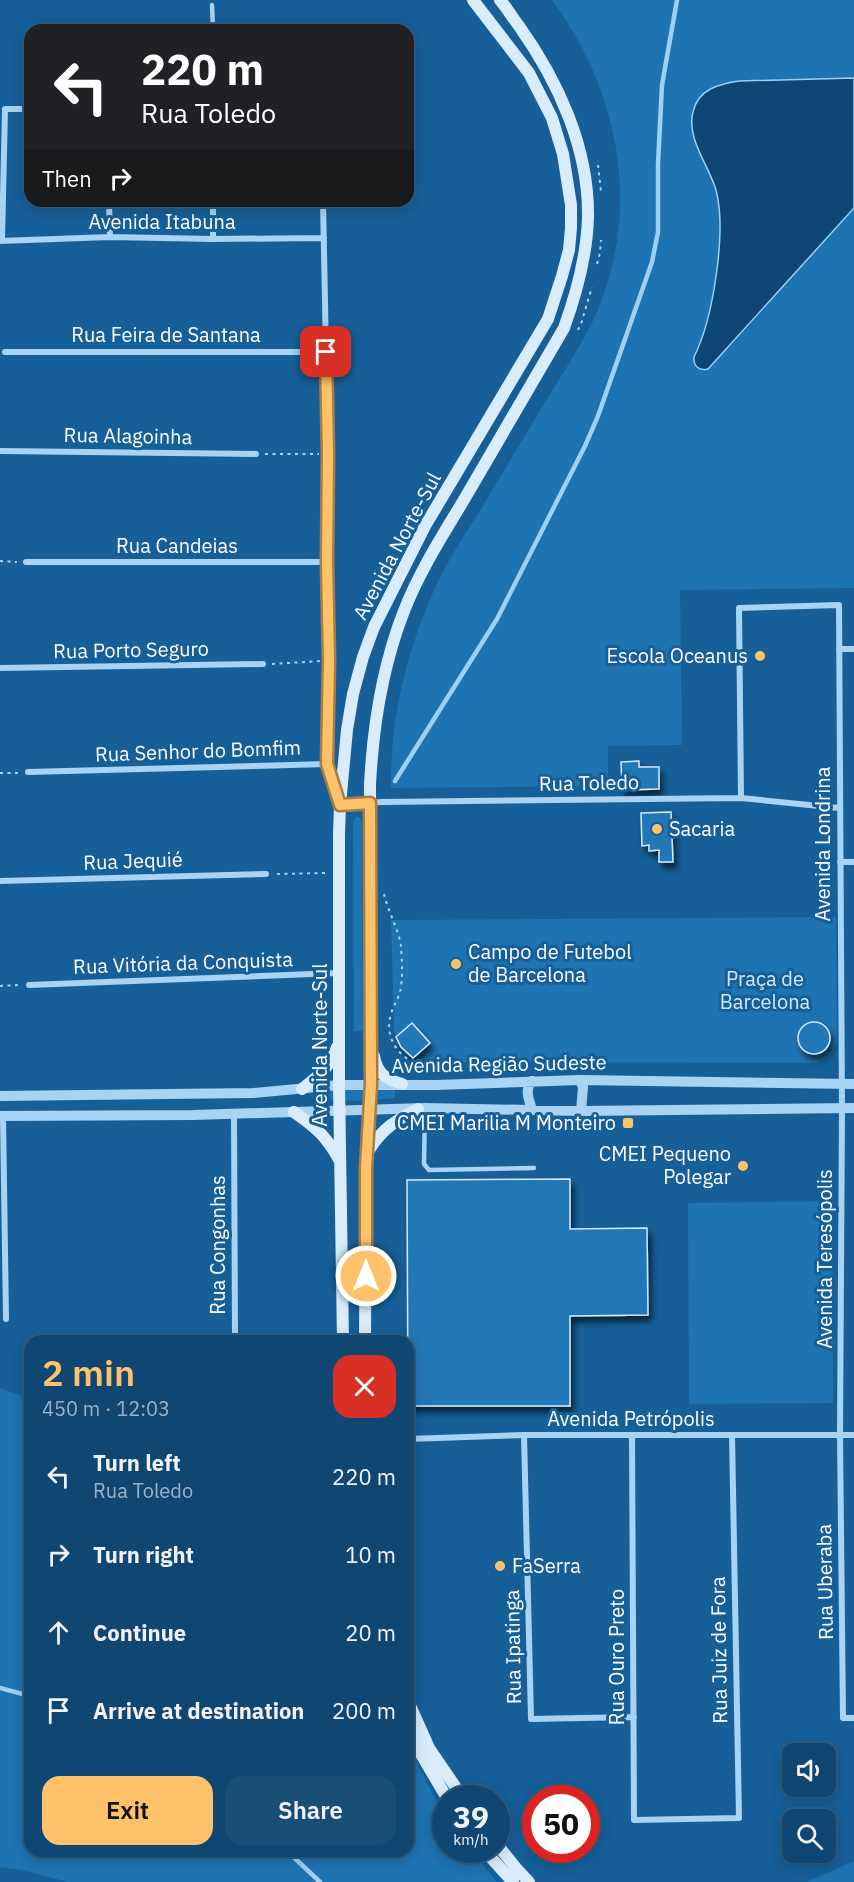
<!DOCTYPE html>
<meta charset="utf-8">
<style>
:root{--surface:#104772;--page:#194e77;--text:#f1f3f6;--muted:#9cb2c4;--line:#305f84;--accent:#ffc26a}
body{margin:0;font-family:"IBM Plex Sans",sans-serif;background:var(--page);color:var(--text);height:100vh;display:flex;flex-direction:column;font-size:22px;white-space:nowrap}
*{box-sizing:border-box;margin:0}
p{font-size:20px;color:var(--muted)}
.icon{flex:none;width:33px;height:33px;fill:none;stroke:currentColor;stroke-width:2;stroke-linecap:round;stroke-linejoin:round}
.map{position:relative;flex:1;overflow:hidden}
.details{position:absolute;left:24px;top:1335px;width:390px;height:522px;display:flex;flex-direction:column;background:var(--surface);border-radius:18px;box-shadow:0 3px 15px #0003,0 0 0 2px var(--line)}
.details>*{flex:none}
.top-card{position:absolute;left:24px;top:24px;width:390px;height:183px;border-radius:18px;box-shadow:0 3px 15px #0003,0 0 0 2px var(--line);background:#202124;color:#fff;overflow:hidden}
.tools{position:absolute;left:782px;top:1743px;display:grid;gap:12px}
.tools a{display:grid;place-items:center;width:54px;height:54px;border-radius:12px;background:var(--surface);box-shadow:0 3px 15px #0003,0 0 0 2px var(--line);font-size:30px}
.speed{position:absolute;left:432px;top:1785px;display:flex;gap:12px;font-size:30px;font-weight:700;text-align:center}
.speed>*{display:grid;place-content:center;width:78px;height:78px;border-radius:50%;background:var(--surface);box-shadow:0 3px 15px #0003,0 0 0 2px var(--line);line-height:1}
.speed small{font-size:15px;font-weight:400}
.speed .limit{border:9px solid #d22;background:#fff;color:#111}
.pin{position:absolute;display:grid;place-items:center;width:51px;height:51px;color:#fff;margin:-26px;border-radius:12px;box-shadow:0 3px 9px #0006}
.me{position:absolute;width:66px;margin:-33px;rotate:0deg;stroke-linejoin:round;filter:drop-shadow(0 0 4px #0008)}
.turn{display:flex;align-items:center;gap:21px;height:126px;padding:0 18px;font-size:27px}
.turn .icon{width:78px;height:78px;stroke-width:2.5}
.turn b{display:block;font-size:42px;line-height:51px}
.then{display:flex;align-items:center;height:57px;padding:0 18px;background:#0003;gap:12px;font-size:22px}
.round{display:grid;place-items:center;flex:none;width:63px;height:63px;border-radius:18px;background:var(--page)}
.summary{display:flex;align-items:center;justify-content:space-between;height:102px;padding:0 18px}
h1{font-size:36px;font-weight:600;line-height:45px;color:var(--accent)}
.cta{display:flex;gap:12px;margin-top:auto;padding:12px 18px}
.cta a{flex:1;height:69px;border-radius:18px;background:var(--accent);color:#111;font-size:24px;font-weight:600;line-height:69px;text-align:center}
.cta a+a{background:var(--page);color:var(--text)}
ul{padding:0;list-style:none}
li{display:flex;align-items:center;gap:18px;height:78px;padding:0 18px}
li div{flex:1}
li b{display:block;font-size:22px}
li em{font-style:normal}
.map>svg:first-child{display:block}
.green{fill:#1e73b2}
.water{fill:#0e4775;stroke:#9cd0f4;stroke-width:1.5}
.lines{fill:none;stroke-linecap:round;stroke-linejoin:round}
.stream{stroke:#9cd0f4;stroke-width:4.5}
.building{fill:#2477b7;stroke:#d1eafc;stroke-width:1.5;filter:url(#shadow)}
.path{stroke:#a9d3f2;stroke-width:2;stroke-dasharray:3 4.5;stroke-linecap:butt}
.service{stroke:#a9d3f2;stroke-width:4.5}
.minor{stroke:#a9d3f2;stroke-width:6}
.tertiary{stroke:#a9d3f2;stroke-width:10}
.secondary{stroke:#d8ecfc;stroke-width:12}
.route-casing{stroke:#a67e45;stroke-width:15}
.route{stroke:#ffc26a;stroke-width:10}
.poi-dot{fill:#ffc26a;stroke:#165f98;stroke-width:2}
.labels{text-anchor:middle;stroke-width:6;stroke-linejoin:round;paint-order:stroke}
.street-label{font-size:20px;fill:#fff;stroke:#165f98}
.poi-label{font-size:20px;fill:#fff;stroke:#165f98;text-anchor:end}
.park-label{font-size:20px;fill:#d1eafc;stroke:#165f98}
</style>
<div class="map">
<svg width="854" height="1882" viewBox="0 0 854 1882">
<defs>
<filter id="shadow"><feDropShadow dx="3.5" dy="6" stdDeviation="3" flood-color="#0009"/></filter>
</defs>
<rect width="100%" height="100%" fill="#165f98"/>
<path class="green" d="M552,0H854V78C825,79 795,80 766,81C749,82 730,79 715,86C698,93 691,110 692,128C701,152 714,177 719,202C726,240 711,323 694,358L695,365L728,349L854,208V588L680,590L682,745L608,746V786L391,788C390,719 407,649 436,586C448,560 464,536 479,512C502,474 524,437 547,399C561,376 576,353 589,329C644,220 623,96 552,0Z
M356,817H360L362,821L363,1031H354L353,821Z
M836,917L837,1039C836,1052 830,1059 817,1063L427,1062C409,1058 399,1048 394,1030L391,920Z
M395,1084V1098L361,1101L327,1100V1085Z
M833,1201V1403L689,1404L688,1203Z
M0,1388L30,1399V1851H408V1747L445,1817L446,1850H471L497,1882H68L22,1870L0,1867Z
M854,1861V1882H807Z"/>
<path class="water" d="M854,78V208L708,369C700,371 693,367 694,357C713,319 727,232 716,190C709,166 686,138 693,112C698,89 719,84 739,81Z"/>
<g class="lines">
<path class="stream" d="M395,781L497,619L585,446L598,416L652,262L658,232V164L662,85L677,0
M0,1688L30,1696
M287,1851L320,1882"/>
</g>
<path class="building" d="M639,761V767H659V789L622,790L621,762Z
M671,812L673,862H659V850L649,851V845L642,846L641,813Z
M798 1038a16 16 0 1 1 32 0a16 16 0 1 1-32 0Z
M412,1023L430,1043L413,1058L401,1047L396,1037Z
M570,1179V1229L647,1228L648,1315L570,1316V1406H408L407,1180Z"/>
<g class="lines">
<path class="path" d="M598,165L601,192
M597,264L600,253L601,240
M578,330L581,324L592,287
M265,454H319
M0,561L17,562
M272,664L320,661
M0,773H18
M277,874L325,873
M384,894C388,911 399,931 401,946C402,960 403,979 400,992C398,1000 393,1006 391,1014C384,1035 397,1058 419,1064
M0,986L18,985"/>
<path class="service" d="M212,5L213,30
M425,1108L424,1164L429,1170L534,1168"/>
<path class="minor" d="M109,201L110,237
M213,201V239
M323,201L328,454L327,562L329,661L327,764L340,805L382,802L741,798L839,808
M0,241L110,237L213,239L324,238
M2,241L5,109H30
M5,352H326
M0,451L256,454
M26,562H327
M839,649H854
M0,668L263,664
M28,772L327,764
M741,798L739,608L839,605L842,1108L840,1435L843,1718H854
M840,862H854
M0,881L266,874
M29,985L339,973
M234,1114L235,1341L343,1340
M3,1116L6,1319
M524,1435L531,1719L634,1717
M632,1435L634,1820L739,1818L732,1435
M408,1439L524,1435H854"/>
<path class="tertiary" d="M580,1080L583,1087L581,1111
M532,1081C524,1090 529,1099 532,1110
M0,1096L253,1093L339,1085H436L580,1080L854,1084
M0,1116L193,1115L425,1108L581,1111L854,1108"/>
<path class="secondary" d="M374,1056C377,1074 386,1079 402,1084
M302,1089C318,1077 331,1066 337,1047
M294,1112C317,1128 326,1136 340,1161
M369,1150C382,1129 396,1120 418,1109
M343,1341L339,1085V835L340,805L347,730L353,694L363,657L374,627L425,526L548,319L562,276L569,250L571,228V205L563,154L552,118L529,73L473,0
M365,1341L366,1169L371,1084L370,785C373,725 382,667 404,611C420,570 443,535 465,498C498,442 531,385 564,328C577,292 587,255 588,217C589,148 558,81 519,26C512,17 507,8 500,0
M408,1701L429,1748L463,1798
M408,1732L447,1798
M496,1843L516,1868L529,1882
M484,1850L513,1882"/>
</g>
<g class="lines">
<g class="route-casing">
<path id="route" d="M326,352L328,454L327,562L329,661L327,764L340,805L370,803L371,1084L366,1168V1276"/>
</g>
<use href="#route" class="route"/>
</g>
<g class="poi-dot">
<circle cx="760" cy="656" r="6"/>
<circle cx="657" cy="829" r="6"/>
<circle cx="456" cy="964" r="6"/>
<rect x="622" y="1117" width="12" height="12" rx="3"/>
<circle cx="743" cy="1166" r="6"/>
<circle cx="500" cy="1566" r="6"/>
</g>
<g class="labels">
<g class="street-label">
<text x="162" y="229">Avenida Itabuna</text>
<text x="166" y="342">Rua Feira de Santana</text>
<text transform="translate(128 436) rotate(1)" y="7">Rua Alagoinha</text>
<text x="177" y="553">Rua Candeias</text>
<text transform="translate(397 546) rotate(-62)" y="7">Avenida Norte-Sul</text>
<text transform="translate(131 650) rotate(-1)" y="7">Rua Porto Seguro</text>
<text transform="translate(198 751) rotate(-2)" y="7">Rua Senhor do Bomfim</text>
<text transform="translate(589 783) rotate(-1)" y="7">Rua Toledo</text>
<text transform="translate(823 844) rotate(-90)" y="7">Avenida Londrina</text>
<text transform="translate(133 861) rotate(-2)" y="7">Rua Jequié</text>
<text transform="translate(183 963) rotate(-2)" y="7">Rua Vitória da Conquista</text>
<text transform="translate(320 1045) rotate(-90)" y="7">Avenida Norte-Sul</text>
<text transform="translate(499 1064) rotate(-1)" y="7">Avenida Região Sudeste</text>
<text transform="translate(218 1245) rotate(-90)" y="7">Rua Congonhas</text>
<text transform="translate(825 1259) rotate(-90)" y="7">Avenida Teresópolis</text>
<text x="631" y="1426">Avenida Petrópolis</text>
<text transform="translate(825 1582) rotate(-91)" y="7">Rua Uberaba</text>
<text transform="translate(513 1647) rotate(-91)" y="7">Rua Ipatinga</text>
<text transform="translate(719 1650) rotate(-91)" y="7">Rua Juiz de Fora</text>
<text transform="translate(617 1657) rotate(-90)" y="7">Rua Ouro Preto</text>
</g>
<g class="poi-label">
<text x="748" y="663">Escola Oceanus</text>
<text x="669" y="836" text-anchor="start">Sacaria</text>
<text x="468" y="959" text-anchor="start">Campo de Futebol<tspan x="468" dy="23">de Barcelona</tspan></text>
<text x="616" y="1130">CMEI Marilia M Monteiro</text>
<text x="731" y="1161">CMEI Pequeno<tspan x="731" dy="23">Polegar</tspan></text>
<text x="512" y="1573" text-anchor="start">FaSerra</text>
</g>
<g class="park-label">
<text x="765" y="986">Praça de<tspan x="765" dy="23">Barcelona</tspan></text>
</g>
</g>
</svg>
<div class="tools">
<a><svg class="icon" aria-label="sound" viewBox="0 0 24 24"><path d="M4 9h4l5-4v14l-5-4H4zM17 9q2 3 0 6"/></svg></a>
<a><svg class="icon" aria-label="search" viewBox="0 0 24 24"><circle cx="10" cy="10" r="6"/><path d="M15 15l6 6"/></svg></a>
</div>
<div class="speed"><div>39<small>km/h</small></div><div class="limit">50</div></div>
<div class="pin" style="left:326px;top:352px;background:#d93025"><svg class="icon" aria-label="arrive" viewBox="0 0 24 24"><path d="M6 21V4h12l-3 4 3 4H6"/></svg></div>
<svg class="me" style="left:366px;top:1276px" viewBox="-20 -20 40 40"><circle r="17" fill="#ffc26a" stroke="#fff" stroke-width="3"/><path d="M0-11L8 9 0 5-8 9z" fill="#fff"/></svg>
<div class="top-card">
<div class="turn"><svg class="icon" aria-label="left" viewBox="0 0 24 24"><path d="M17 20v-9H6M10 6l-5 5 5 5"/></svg><div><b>220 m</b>Rua Toledo</div></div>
<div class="then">Then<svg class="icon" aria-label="right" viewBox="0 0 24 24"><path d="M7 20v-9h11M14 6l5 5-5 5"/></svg></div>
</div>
<section class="details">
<div class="summary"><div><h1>2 min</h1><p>450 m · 12:03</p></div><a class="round" style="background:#d93025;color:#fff"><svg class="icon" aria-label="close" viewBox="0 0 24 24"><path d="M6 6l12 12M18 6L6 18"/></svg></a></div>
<ul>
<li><svg class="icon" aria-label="left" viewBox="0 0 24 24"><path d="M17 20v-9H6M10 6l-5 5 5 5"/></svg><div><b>Turn left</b><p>Rua Toledo</p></div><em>220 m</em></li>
<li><svg class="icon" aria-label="right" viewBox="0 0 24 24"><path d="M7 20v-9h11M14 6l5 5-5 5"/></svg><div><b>Turn right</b></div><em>10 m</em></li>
<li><svg class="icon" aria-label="ahead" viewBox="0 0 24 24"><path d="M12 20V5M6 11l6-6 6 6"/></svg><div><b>Continue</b></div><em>20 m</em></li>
<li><svg class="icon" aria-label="arrive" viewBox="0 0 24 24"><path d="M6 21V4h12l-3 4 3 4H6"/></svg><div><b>Arrive at destination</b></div><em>200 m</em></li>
</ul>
<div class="cta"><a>Exit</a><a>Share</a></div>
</section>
</div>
